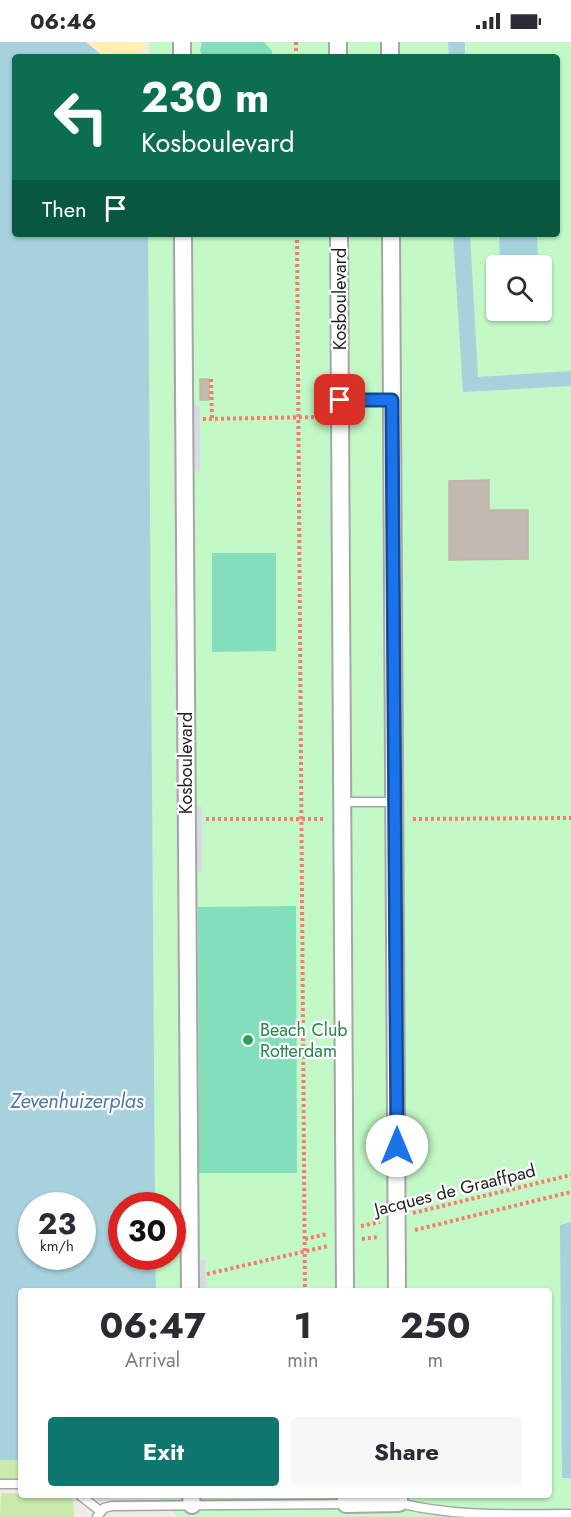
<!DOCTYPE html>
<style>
:root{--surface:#fff;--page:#f7f7f7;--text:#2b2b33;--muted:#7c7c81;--accent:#0f766e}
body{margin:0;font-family:Jost,sans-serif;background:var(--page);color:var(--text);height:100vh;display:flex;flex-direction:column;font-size:22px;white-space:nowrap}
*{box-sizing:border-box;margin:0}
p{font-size:20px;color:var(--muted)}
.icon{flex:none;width:33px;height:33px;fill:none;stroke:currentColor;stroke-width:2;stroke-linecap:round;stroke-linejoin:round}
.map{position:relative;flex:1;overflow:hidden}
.details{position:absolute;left:18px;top:1246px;width:534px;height:210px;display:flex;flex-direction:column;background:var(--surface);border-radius:6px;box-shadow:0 2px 4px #0004}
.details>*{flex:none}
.hud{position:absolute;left:12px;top:12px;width:548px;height:183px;border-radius:6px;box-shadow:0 2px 4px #0004;background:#0b6e4f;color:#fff;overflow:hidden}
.buttons{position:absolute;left:486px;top:213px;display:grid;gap:12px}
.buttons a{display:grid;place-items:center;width:66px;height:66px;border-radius:6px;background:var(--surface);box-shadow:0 2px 4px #0004;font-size:30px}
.speed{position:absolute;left:18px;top:1150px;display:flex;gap:12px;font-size:30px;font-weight:700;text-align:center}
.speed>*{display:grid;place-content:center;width:78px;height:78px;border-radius:50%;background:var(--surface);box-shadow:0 2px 4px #0004;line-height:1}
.speed small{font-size:15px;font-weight:400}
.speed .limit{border:9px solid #d22;background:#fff;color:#111}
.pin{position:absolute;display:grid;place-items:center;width:51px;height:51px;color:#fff;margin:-26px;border-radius:12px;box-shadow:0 3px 9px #0006}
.me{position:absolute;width:66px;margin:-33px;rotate:0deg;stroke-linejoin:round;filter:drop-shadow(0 0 4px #0008)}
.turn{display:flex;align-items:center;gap:21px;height:126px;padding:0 30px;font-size:27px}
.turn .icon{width:78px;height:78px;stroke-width:2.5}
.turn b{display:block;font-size:42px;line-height:51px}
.then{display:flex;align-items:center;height:57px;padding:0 30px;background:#0003;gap:12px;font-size:22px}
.eta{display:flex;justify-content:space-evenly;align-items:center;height:102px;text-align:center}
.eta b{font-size:36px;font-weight:700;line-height:42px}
.cta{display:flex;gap:12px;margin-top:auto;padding:12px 30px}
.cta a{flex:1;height:69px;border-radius:6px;background:var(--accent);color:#fff;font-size:24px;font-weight:700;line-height:69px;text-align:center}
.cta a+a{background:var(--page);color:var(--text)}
.status{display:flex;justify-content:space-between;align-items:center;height:42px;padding:0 30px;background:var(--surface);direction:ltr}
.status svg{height:16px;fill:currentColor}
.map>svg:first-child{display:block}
.grass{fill:#caeaab}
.sand{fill:#fff0b4}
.park{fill:#c3f9c7;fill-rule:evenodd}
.pitch{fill:#83debb}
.plaza{fill:#d9d9e5}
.water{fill:#a6d1dd;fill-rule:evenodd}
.building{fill:#c0b8b1;stroke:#c1b3a7;stroke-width:1.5}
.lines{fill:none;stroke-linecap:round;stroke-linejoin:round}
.lane-casing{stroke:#a6a6a6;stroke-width:11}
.street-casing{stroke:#a6a6a6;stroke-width:20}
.path{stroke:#f97b6d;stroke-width:4;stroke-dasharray:3 3;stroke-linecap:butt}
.lane{stroke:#fff;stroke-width:8}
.street{stroke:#fff;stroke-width:16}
.route-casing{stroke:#114b97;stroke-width:15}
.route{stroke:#1a73e8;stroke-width:10}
.leisure-dot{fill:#2e9e5b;stroke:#fff;stroke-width:2}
.labels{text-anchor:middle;stroke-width:4.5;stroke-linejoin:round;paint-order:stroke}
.street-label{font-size:18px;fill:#1f1f1f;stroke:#fff}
.leisure-label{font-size:18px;fill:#27864d;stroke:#fff;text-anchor:start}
.water-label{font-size:20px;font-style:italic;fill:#4878a7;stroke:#fff}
</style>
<div class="status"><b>06:46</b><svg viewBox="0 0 49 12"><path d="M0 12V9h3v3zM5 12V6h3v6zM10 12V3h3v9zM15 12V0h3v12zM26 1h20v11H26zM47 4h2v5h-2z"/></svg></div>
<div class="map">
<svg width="571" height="1475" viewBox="0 0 571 1475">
<rect width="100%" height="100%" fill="#f0ece5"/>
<path class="grass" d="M0,1418H21V1437H0Z
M1,1451L69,1454L73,1459L74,1475H0Z"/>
<path class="sand" d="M86,0H144L142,15H104Z"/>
<path class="park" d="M149,0H571V1475H177L158,1454H549V1250H121L122,1215H172V1164H123L145,192H556V15H149ZM496,224H542V268H496Z"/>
<path class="pitch" d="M202,0H264L272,9V15H203L200,9Z
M212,511H276V609L212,610Z
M296,864L297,1131H199L198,865Z"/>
<path class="plaza" d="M172,192H193V363L200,364V429L194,430L196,764L202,765V830L197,831L199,1131L200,1218H205L206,1250L180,1249Z"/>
<path class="water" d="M0,0H86L104,15H15V192H148L155,1164H122V1215H155L156,1249L21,1250V1418H0ZM32,1164H82V1215H32Z
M448,0H465V15H449Z
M453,192H470L478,335L571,329V344L463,350Z
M499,192H537L538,223H500Z
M571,1180V1436H562L560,1183Z"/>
<path class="building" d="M200,337H209V358H200Z
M489,438V468H528V517L449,518V439Z"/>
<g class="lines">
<g class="lane-casing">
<path id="lane" d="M340,358H392
M342,760H395
M0,1442H21
M81,1454L100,1469
M399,1461C455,1475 513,1472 571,1472
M97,1475L104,1466L112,1464L346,1462"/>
</g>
<g class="street-casing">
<path id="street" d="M182,0V15
M338,0V15
M390,0V15
M183,192L190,1250
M339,192L345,1250
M391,192L397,1250
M191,1454L192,1463
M346,1454V1462L399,1461V1454"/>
</g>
<path class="path" d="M296,0V15
M297,192L305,1250
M211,337L212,376
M203,377L321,375
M206,777H324
M413,777L571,776
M413,1171L571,1133
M361,1184L380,1180
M415,1188L571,1150
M305,1197L327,1192
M362,1197L378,1195
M207,1232L328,1204"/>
<use href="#lane" class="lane"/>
<use href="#street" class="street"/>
</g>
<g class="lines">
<g class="route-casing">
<path id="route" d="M340,358H392L397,1104"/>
</g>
<use href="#route" class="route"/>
</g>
<circle class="leisure-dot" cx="248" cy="998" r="6"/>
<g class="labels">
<g class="street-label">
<text transform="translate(340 257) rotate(-90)" y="6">Kosboulevard</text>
<text transform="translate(186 721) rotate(-90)" y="6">Kosboulevard</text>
<text transform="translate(455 1148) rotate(-14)" y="6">Jacques de Graaffpad</text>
</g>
<g class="leisure-label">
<text x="260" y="994">Beach Club<tspan x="260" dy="21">Rotterdam</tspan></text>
</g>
<g class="water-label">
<text x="77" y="1066">Zevenhuizerplas</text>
</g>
</g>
</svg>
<div class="buttons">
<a><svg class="icon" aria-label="search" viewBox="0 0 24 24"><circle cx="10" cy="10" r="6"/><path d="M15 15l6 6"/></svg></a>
</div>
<div class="speed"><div>23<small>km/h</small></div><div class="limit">30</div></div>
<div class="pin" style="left:340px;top:358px;background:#d93025"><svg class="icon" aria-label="arrive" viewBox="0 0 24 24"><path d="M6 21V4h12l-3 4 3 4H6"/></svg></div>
<svg class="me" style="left:397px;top:1104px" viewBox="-20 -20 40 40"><circle r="19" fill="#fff"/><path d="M0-13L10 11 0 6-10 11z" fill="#1a73e8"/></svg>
<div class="hud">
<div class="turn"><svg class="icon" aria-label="left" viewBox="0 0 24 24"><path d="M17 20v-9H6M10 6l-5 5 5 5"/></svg><div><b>230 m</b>Kosboulevard</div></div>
<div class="then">Then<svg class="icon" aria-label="arrive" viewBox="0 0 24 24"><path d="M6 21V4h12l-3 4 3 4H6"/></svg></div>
</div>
<section class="details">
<div class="eta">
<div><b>06:47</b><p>Arrival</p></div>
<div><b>1</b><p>min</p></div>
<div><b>250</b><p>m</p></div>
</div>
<div class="cta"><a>Exit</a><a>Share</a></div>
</section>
</div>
